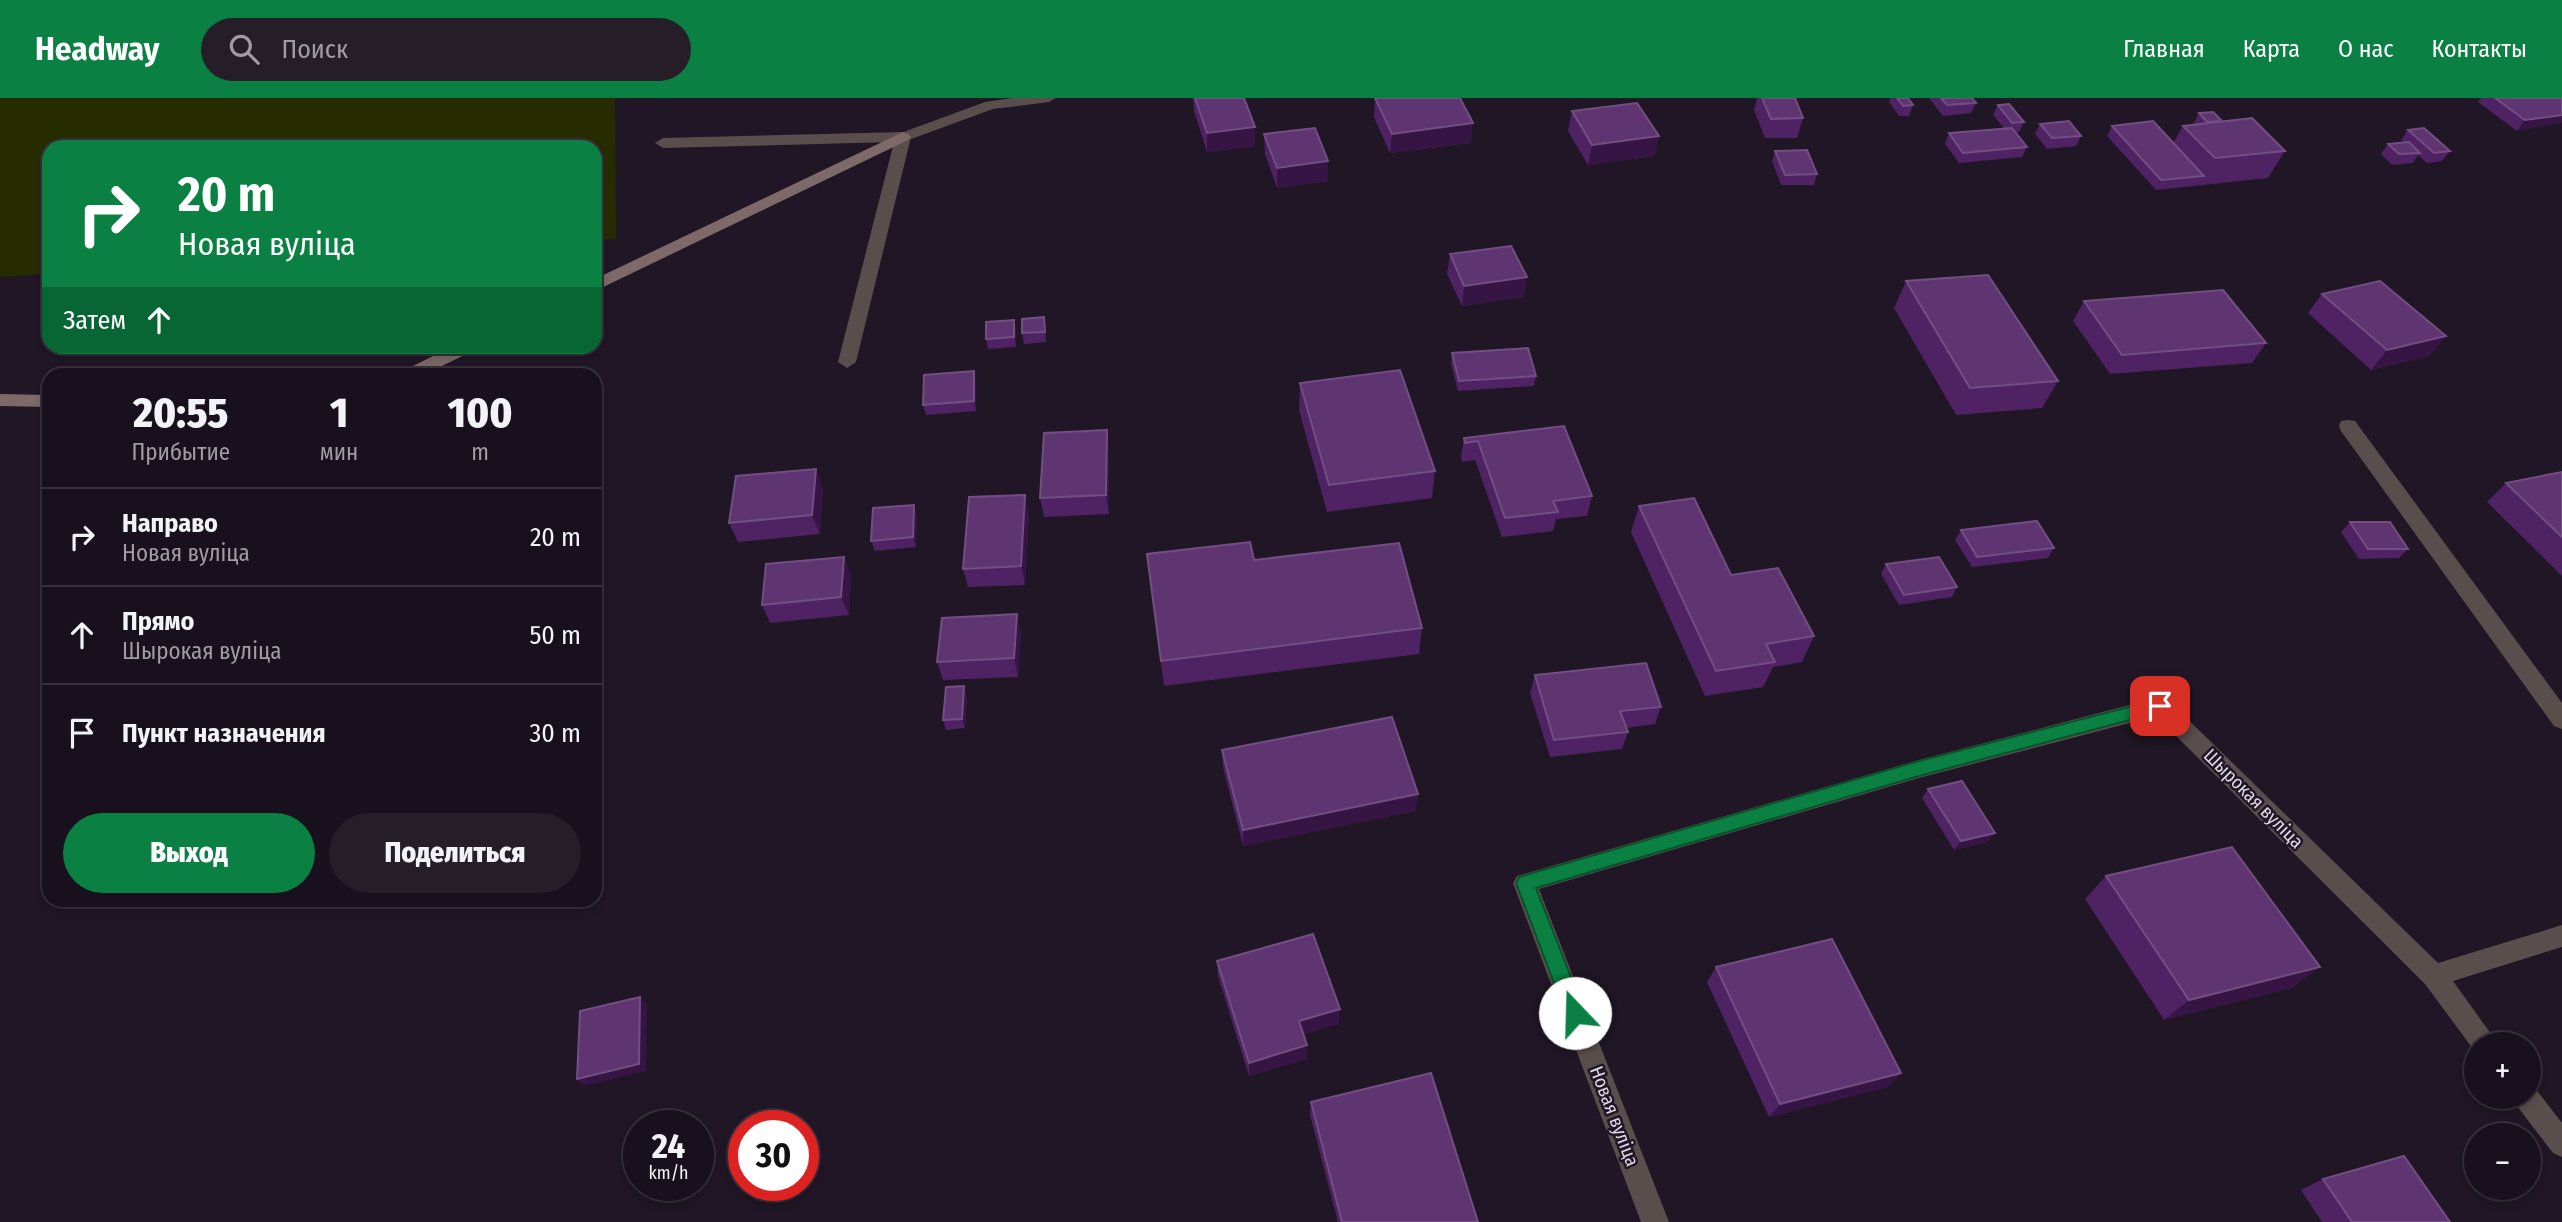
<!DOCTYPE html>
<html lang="ru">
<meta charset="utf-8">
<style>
:root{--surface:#18101c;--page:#251e29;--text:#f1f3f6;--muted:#9f9da3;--line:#36303b;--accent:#0b8043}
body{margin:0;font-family:"Fira Sans Condensed",sans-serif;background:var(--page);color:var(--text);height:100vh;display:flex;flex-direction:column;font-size:26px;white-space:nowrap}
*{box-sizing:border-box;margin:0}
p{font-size:23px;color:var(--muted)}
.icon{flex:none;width:38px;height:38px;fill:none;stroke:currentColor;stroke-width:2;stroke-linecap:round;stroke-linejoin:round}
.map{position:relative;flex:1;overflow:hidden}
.drawer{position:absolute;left:42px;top:270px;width:560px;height:539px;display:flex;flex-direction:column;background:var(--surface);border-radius:21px;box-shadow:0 4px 10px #0003,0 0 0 2px var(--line)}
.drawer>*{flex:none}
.hud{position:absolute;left:42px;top:42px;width:560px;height:214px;border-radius:21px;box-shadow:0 4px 10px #0003,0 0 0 2px var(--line);background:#0b8043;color:#fff;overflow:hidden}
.controls{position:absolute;left:2464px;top:934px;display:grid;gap:14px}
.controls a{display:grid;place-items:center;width:77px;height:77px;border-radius:50%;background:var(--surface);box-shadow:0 4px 10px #0003,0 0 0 2px var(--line);font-size:35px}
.speed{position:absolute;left:623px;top:1012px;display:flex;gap:14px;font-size:35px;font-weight:700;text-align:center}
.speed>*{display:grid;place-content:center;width:91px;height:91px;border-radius:50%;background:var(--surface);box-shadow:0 4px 10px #0003,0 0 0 2px var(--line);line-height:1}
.speed small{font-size:18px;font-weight:400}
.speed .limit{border:10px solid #d22;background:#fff;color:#111}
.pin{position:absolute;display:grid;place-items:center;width:60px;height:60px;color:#fff;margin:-30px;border-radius:14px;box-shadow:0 4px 10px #0006}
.me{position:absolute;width:77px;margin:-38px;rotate:339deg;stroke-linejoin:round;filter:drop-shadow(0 0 5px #0008)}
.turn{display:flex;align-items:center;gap:24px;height:147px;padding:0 21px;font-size:32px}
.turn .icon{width:91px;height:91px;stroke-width:2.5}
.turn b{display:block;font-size:49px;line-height:60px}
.then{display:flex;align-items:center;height:66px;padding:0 21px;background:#0003;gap:14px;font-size:26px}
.eta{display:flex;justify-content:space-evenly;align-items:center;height:119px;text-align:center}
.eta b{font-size:42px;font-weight:800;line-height:49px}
.cta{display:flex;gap:14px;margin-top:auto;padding:14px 21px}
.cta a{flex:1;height:80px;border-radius:42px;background:var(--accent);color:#fff;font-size:28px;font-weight:800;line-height:80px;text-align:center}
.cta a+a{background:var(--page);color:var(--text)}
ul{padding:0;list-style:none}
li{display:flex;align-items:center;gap:21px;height:98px;padding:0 21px;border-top:2px solid var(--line)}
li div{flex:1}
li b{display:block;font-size:26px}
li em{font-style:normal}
header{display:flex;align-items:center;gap:42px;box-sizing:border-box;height:98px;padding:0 35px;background:var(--accent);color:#fff}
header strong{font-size:33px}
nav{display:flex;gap:38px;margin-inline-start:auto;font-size:24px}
.search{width:490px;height:63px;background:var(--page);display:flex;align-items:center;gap:18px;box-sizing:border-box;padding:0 24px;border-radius:38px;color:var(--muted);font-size:26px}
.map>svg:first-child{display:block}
.green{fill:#272c00}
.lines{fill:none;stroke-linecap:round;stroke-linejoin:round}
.lane{fill:#594e4c;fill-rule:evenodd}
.street{fill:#594e4c;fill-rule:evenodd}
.secondary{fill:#7d6a68;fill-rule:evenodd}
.wall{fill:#4f2263}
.shaded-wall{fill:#361545}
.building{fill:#5e3570;stroke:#724e82;stroke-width:2}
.route{fill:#0b8043;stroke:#07532c;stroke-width:2}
.labels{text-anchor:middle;stroke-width:5;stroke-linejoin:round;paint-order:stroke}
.street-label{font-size:19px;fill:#dfd7e3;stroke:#201626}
</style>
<header>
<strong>Headway</strong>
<div class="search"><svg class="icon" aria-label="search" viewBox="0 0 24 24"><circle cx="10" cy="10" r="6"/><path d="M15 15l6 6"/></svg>Поиск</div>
<nav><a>Главная</a><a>Карта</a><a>О нас</a><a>Контакты</a></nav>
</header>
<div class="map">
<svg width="2562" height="1124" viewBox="0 0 2562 1124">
<rect width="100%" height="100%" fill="#201626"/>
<path class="green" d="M0,0H615L616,141L595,142V49H49V176L0,179Z"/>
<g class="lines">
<path class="lane" d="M903,34L911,39L856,264L847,270L838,264L894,44L663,50L655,45L663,40Z"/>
<path class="street" d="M1012,0H1056L1049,4L993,11L903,44L895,39L898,36L985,4Z
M2348,322L2355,323L2562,605V631L2554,628L2341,333L2339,328L2341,323Z
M2160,599L2168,602L2438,865L2562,827V849L2453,883L2499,947H2476V955L2425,886L2156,618L1919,680L1539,791L1669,1124H1641L1513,785L1517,778L1919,662Z
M2529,987L2535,990L2562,1025V1059L2553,1055L2517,1008L2513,999H2529Z"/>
<path class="secondary" d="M903,34L908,36L911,39L908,42L595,193V181Z
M453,248H477L475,252L425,276H402L405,272Z
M0,296L49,297V309L0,308Z"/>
</g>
<path class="wall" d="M1193,0H1244L1255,48L1207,54L1194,13Z
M1375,0L1471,45L1390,55L1374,19Z
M1757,0H1795L1803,20L1797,40H1765L1754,12Z
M1890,0H1908L1913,7L1909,18H1899L1889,4Z
M1929,0H1972L1976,5L1971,15L1943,18Z
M2481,0H2562L2517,33L2478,4Z
M1998,7L2024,24L2019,34H2016L2027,49L2022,59L1959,65L1945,46L1949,35L2004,30L1993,17Z
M1572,13L1659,38L1654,58L1588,67L1568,33Z
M2199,15L2221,24L2285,53L2268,80L2156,92L2107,38L2112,28L2173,45L2183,28L2194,26H2193Z
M2040,26L2081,38L2076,48L2047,51L2035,36Z
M2408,32L2450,53L2442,63L2427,65L2418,57L2413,65L2392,67L2381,56L2388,46L2404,44L2401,42Z
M1264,36L1328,83L1277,90L1265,56Z
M1775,53L1817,76L1814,87H1781L1772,63Z
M1450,156L1524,199L1462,208L1447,176Z
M1906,183L2058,283L2042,310L1956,317L1894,210Z
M2322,196L2446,238L2429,258L2371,272L2308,215Z
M2084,203L2266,245L2252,265L2110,276L2073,223Z
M1014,222L1016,232V249L988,251L986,241Z
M1045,229L1046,244L1024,246L1022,235Z
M1452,255L1536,278L1534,288L1458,293L1451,265Z
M976,283V313L926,317L923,307Z
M1300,285L1435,373L1432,400L1327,414L1299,312Z
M1564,328L1592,398L1587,418L1556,421L1553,433L1502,439L1475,362L1462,364L1461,359L1464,340Z
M1109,352V416L1044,419L1040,400Z
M2562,374V478L2487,404L2506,385Z
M823,390L820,436L738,444L729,425Z
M1639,408L1814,538L1802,564L1773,569L1763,589L1705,598L1631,434Z
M1029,416L1025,487L968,489L963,471Z
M917,417L916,449L875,453L871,443Z
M2350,424L2408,451L2399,460L2359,461L2341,434Z
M1961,432L2054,450L2048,460L1972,469L1955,442Z
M1147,456L1422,530L1419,556L1164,588Z
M1886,466L1957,489L1952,499L1899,507L1881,476Z
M851,477L849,517L770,525L762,507Z
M1021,535L1018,579L943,582L937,564Z
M1535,577L1661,609L1655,626L1626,630L1628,634L1622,651L1550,659L1530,595Z
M967,597L965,630L946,632L943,622Z
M1222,652L1418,696L1415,713L1243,748L1223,669Z
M1928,691L1988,744L1954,752L1922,700Z
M2106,778L2292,890L2164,922L2085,801Z
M1217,863L1339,926L1303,936L1307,961L1249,978L1218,878Z
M1716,869L1901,975L1888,989L1769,1019L1707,884Z
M1311,1004L1478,1124H1338L1310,1017Z
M2323,1081L2450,1124H2322L2301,1092Z"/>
<path class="shaded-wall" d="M2562,17V25L2517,33L2525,22Z
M1473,25L1471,45L1390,55L1392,36Z
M1255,29V48L1207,54V35Z
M1659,38L1654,58L1588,67L1592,47Z
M1328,63V83L1277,90V70Z
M1527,179L1524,199L1462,208L1464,188Z
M1014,222L1016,232V249L1014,239Z
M2446,238L2429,258L2371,272L2387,252Z
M974,273L976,283V313L974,303Z
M1107,332L1109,352V416L1106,397Z
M816,371L823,390L820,436L812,417Z
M1025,397L1029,416L1025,487L1021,468Z
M914,407L917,417L916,449L913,439Z
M844,459L851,477L849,517L841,499Z
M1017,516L1021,535L1018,579L1014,560Z
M964,588L967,597L965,630L962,621Z
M1418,696L1415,713L1243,748V732Z
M1995,735L1988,744L1954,752L1961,743Z
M2320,869L2292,890L2164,922L2189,902Z
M640,899L647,907L646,973L584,988L577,981Z
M1340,911L1339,926L1298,938L1299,923Z
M1307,947V961L1249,978V965Z
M1901,975L1888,989L1769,1019L1780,1006Z"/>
<path class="building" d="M1195,0H1244L1255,29L1207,35Z
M1375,0H1460L1473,25L1392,36Z
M1762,0H1795L1803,20L1771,21Z
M1897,0H1908L1913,7L1903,8Z
M1941,0H1972L1976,5L1947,7Z
M2495,0H2562V17L2525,22Z
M1637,5L1659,38L1592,47L1572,13Z
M2009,6L2024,24L2012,25L1998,7Z
M2213,14L2222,23L2207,24L2199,15Z
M2252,20L2285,53L2215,60L2183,28Z
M2069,23L2081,38L2052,40L2040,26Z
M2153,23L2204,78L2161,82L2112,28Z
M1315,30L1328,63L1277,70L1264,36Z
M2012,30L2027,49L1963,55L1949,35Z
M2424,30L2450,53L2434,55L2408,32Z
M2409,44L2420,55L2399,56L2388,46Z
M1807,52L1817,76L1785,77L1775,53Z
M1511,148L1527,179L1464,188L1450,156Z
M1988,177L2058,283L1970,290L1906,183Z
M2380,183L2446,238L2387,252L2322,196Z
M2223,192L2266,245L2122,257L2084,203Z
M1044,219L1045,234L1022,235V221Z
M1014,222V239L986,241V224Z
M1528,250L1536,278L1459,283L1452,255Z
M1400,272L1435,373L1329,387L1300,285Z
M974,273V303L923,307L924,277Z
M1564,328L1592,398L1553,403L1558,414L1505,420L1478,343L1465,345L1464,340Z
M1107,332L1106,397L1040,400L1044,335Z
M816,371L812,417L729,425L736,378Z
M2562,374V439L2506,385Z
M1025,397L1021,468L963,471L969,399Z
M1694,400L1731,477L1778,470L1814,538L1766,546L1775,564L1716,573L1639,408Z
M914,407L913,439L871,443L873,410Z
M2037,423L2054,450L1977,459L1961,432Z
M2350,424H2390L2408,451H2368Z
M1250,444L1254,462L1399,445L1422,530L1161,563L1147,456Z
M844,459L841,499L762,507L766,466Z
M1939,459L1957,489L1904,497L1886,466Z
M1017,516L1014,560L937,564L942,520Z
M1646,565L1661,609L1620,613L1628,634L1554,642L1535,577Z
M964,588L962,621L943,622L946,589Z
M1392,619L1418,696L1243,732L1222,652Z
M1962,683L1995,735L1961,743L1928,691Z
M2232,749L2320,869L2189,902L2106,778Z
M1313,836L1340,911L1299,923L1307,947L1249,965L1217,863Z
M1832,841L1901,975L1780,1006L1716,869Z
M640,899L639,966L577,981L580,913Z
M1431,975L1478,1124H1342L1311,1004Z
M2404,1058L2450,1124H2352L2323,1081Z"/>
<path class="route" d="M2160,601L2166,603L2169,608L2166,612L2160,614L1919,678L1536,790L1585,915L1582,922L1575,924L1568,922L1516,785L1519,779L1919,663Z"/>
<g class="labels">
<g class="street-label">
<text transform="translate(2254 700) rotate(45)" y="7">Шырокая вуліца</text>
<text transform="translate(1615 1018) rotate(69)" y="7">Новая вуліца</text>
</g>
</g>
</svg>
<div class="controls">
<a>+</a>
<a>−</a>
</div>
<div class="speed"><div>24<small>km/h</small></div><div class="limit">30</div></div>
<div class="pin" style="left:2160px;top:608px;background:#d93025"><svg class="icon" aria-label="arrive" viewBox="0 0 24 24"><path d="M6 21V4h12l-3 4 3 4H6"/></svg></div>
<svg class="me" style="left:1575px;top:915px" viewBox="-20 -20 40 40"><circle r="19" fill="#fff"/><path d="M0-13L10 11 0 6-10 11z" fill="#0b8043"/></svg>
<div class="hud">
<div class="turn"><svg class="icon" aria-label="right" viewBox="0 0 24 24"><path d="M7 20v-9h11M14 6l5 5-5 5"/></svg><div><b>20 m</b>Новая вуліца</div></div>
<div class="then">Затем<svg class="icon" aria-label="ahead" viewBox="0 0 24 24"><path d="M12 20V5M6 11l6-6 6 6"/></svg></div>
</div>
<section class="drawer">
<div class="eta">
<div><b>20:55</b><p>Прибытие</p></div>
<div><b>1</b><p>мин</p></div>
<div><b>100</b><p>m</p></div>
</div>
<ul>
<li><svg class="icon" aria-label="right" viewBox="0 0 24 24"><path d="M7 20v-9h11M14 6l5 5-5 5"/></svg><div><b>Направо</b><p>Новая вуліца</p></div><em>20 m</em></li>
<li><svg class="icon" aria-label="ahead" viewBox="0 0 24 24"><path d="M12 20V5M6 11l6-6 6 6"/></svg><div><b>Прямо</b><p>Шырокая вуліца</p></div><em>50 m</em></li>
<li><svg class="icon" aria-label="arrive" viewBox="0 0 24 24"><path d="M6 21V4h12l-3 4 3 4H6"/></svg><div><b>Пункт назначения</b></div><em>30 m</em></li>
</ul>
<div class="cta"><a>Выход</a><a>Поделиться</a></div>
</section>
</div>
